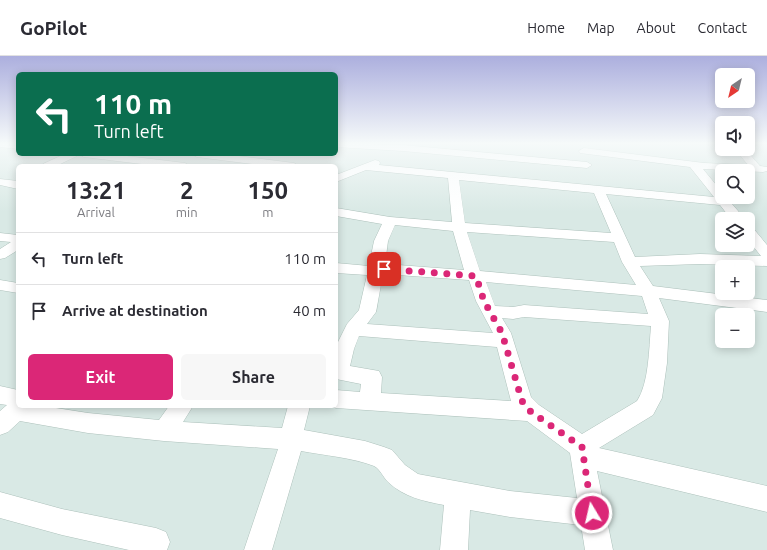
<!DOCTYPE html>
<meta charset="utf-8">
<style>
:root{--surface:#fff;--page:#f7f7f7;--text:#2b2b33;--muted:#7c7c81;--line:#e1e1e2;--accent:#db2777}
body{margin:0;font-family:Ubuntu,sans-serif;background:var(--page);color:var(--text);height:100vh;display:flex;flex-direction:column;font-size:15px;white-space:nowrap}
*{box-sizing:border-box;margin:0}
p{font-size:13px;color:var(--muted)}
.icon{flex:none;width:22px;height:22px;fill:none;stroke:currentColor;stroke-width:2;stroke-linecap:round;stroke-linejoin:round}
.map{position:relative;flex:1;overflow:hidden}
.details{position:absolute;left:16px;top:108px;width:322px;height:244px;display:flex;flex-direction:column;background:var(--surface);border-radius:6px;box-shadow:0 2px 10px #0003}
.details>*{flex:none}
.top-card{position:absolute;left:16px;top:16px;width:322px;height:84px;border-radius:6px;box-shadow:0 2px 10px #0003;background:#0b6e4f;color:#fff;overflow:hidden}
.needle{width:26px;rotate:215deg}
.controls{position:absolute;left:715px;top:12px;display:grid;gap:8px}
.controls a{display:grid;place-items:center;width:40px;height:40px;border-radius:6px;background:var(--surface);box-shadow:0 2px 10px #0003;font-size:20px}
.pin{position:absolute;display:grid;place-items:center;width:34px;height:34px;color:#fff;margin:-17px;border-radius:8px;box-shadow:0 2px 6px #0006}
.me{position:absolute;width:44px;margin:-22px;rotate:351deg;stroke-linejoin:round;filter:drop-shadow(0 0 3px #0008)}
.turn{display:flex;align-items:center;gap:14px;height:84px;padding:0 12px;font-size:18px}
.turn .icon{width:52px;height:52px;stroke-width:2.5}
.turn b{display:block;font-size:28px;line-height:34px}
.eta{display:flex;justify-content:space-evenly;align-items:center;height:68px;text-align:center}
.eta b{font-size:24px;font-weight:700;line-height:28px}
.button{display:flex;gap:8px;margin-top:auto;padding:8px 12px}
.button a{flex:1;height:46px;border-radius:6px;background:var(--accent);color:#fff;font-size:16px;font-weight:700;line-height:46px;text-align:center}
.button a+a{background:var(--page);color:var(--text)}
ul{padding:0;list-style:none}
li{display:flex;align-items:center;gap:12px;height:52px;padding:0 12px;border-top:1px solid var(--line)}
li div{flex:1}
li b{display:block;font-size:15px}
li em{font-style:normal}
header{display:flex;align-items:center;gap:24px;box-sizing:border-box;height:56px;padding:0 20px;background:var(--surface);border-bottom:1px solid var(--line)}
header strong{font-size:19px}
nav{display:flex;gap:22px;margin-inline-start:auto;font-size:14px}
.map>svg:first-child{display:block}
.residential{fill:#d9e9e5;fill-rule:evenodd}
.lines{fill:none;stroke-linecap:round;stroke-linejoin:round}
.minor-casing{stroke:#adc1bb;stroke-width:1}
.minor{fill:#fff;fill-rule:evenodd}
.route{stroke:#db2777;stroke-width:7;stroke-dasharray:0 12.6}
</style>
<header>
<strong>GoPilot</strong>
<nav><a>Home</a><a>Map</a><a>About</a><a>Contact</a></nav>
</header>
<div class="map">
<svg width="767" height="494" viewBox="0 0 767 494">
<rect width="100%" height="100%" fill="#ebf5f3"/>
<path class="residential" d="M0,87H18V98H336V87H722V93H748V87H767V494H0ZM18,110H336V350H18ZM722,115H748V141H722ZM722,163H748V189H722ZM722,211H748V237H722ZM722,259H748V285H722Z"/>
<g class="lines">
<g class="minor-casing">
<path id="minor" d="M0,87H18V93L0,91Z
M336,87L403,89L587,106L592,109L587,112L403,95L336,91Z
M584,92L704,107L748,109L735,93H745L760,110L767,111V115L763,116L703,113L722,136V141H726L745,163H731L720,149L606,138L635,201L700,198L761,200L748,184V171L753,172L767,189V210L700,208L640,210L653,230L767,244V256L659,242L669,265L667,307L662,342L653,359L599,392L767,430V456L597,415L613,494H585L581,469L510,461L470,454L468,494H440L444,449C423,445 404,441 388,426C383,421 380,413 374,410C354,402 323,399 301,395L272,494H244L278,393L164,385L88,377L20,365L8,376L0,379V355L7,349L0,348V330L18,334V350H43L88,357L159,364L169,350H193L183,366L282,372L288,350H310L304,374L365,385L384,391L392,394L405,409L418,418L423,419L510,435L577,442L570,397L527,365L336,352L330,350H336V334L360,336L361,328L336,323V290L347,268L359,254L367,219L336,217V207L369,210L374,185L382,168L336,160V152L390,161L452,166L448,122L366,114L336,126V119L375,104L379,105L380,107L379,109L714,141L690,111L580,97L579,95ZM459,124L594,137L611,177L465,167ZM395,169L453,175L464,214L385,208L388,185ZM467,176L614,186L622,206L636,229L480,215ZM383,218L469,224L476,245L493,277L367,268L376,256ZM486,226L642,240L648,258L524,249L513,251L495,250ZM524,261L651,270C649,292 649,327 637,345L582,378L539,349L531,341L511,277L502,262L513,263ZM359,280L497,291L511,345L381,337L382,321L379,315L350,310L354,293Z
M65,98H78L77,100L56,110H42L43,108Z
M79,98H110L185,107L190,110H158L84,101Z
M192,98H222L294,107L299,110H268L197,101Z
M0,123L18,125V133L0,129Z
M0,177L18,179V194L5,202L0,203V193L11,186L0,185Z
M0,224L18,227V237L0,234Z
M0,436L62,453L156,472L166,476L170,486L167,494H129L62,479L0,462Z"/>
</g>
<use href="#minor" class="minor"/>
</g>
<linearGradient id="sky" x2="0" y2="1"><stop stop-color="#acafde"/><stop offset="0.56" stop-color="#f6fafa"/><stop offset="1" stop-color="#f6fafa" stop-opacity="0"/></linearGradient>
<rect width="767" height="156" fill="url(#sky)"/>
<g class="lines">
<path class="route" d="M384,213L476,220L484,245L502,277L522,345L531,356L582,391L592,457"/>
</g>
</svg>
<div class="controls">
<a><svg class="needle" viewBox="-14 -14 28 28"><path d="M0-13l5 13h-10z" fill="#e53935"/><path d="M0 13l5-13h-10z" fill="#7c7c81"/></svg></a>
<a><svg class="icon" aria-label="sound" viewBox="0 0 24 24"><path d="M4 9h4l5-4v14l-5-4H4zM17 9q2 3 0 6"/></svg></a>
<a><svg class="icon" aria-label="search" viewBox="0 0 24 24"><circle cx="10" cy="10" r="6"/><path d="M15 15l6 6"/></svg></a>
<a><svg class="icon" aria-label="layers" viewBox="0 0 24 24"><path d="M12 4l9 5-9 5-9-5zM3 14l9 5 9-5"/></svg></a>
<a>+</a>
<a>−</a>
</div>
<div class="pin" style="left:384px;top:213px;background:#d93025"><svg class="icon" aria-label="arrive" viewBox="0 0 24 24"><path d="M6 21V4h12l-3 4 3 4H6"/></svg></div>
<svg class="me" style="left:592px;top:457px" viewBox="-20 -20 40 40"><circle r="17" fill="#db2777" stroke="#fff" stroke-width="3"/><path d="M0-11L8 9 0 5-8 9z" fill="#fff"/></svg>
<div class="top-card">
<div class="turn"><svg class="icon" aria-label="left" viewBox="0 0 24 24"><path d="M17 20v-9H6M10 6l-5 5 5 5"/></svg><div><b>110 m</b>Turn left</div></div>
</div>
<section class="details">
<div class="eta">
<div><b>13:21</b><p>Arrival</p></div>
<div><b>2</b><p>min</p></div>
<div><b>150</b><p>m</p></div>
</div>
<ul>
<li><svg class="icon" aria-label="left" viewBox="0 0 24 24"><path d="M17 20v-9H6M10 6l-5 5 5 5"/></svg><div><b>Turn left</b></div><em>110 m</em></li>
<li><svg class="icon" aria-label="arrive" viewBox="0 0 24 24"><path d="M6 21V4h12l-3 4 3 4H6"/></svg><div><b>Arrive at destination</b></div><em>40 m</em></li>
</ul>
<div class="button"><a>Exit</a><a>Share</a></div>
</section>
</div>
